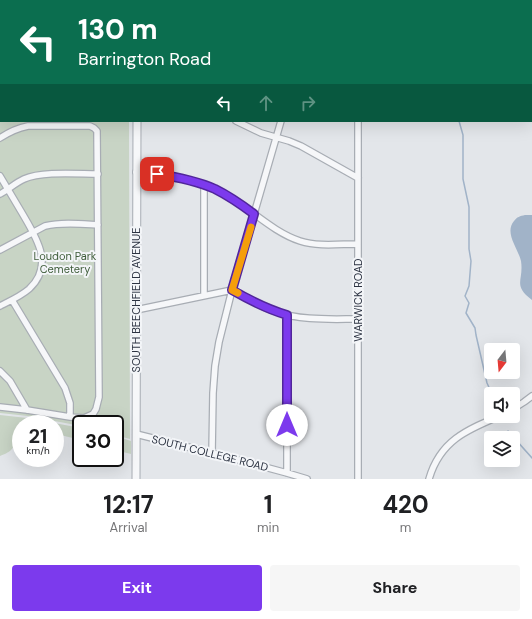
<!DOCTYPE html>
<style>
:root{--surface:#fff;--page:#f6f6f6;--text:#202124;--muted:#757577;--accent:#7c3aed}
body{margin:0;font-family:"DM Sans",sans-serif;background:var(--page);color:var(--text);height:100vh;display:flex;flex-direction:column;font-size:15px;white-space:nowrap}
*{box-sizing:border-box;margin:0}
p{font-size:13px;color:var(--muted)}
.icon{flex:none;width:22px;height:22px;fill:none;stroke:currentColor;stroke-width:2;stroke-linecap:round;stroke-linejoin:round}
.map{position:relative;height:479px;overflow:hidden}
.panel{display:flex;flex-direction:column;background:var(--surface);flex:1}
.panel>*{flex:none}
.guide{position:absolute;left:0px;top:0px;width:532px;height:122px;box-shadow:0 4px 16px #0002;background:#0b6e4f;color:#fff;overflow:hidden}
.needle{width:26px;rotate:196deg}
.tools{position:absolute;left:484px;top:343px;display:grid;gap:8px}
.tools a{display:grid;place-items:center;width:36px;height:36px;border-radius:4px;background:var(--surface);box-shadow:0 4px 16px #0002;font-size:20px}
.speed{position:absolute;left:12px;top:415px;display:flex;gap:8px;font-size:20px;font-weight:700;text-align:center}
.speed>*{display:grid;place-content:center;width:52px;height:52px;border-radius:50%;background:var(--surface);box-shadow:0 4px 16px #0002;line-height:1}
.speed small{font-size:10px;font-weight:400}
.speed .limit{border:2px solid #111;border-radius:6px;background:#fff;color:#111}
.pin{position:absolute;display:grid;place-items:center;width:34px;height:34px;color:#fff;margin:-17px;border-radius:8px;box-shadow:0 2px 6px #0006}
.me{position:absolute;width:44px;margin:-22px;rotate:0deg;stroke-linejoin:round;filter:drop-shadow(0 0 3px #0008)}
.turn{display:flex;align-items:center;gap:14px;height:84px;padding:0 12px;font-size:18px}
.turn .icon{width:52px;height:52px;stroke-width:2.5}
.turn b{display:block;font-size:28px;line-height:34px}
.lanes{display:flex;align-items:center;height:38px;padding:0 12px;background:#0003;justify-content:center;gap:20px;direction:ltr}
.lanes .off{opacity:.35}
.eta{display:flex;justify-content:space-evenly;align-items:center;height:68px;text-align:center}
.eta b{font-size:24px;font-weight:700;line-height:28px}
.cta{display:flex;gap:8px;margin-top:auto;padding:8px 12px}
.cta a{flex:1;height:46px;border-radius:4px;background:var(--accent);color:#fff;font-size:16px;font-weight:700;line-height:46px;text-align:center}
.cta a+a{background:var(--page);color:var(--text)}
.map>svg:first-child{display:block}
.green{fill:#c8d4c5}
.water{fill:#a1b3c8}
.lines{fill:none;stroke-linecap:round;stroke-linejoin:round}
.stream{stroke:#a1b3c8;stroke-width:1.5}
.minor-casing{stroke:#a8adb4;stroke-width:8}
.tertiary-casing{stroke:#a8adb4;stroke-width:9}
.secondary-casing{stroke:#a8adb4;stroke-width:10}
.minor{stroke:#f6f7f9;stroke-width:5.5}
.tertiary{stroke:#f6f7f9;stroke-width:7}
.secondary{stroke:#fff;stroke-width:8}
.route-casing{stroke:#51269a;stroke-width:10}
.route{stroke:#7c3aed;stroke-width:7}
.slow{stroke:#f59e0b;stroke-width:7}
.labels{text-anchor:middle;stroke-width:4;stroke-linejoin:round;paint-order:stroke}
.park-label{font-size:11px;fill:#3f5d3a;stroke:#f3f5f8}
.street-label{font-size:11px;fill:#2c3342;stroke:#f3f5f8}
</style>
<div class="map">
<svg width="532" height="479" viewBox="0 0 532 479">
<rect width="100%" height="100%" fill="#e3e6ea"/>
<path class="green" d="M0,95H1V121H129L130,439L115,435V424H81V426L28,416L0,413Z
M0,415L27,418L81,428V440L56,434H55V424H21V436H17C13,449 13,451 0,456Z
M115,436L131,441V454L115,450Z"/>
<path class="water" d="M525,215H532V300C512,285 524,281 521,261C518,248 504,233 514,221C517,217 520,216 525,215Z"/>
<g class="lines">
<path class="stream" d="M459,121L463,135V179L469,207V249L471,261L469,286L465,296L469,303L466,313L475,328L476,335L487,383L492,394
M508,431L532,458"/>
<g class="minor-casing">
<path id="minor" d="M126,0V1
M209,0L210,1
M284,0V1
M236,121L261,133L289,141L301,146L358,178
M0,138C9,132 18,128 28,126H90L94,128L97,131L99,397L96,409L93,414L84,418L70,417L27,410L0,407
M136,172C168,175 200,179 228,196C252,210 273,232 300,241C319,247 339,244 358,244
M0,176C7,188 15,201 22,213C36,237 55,265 29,289C21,296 10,301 0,306
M204,185V295
M0,194C8,190 15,183 24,179C42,171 77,174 98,174
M0,250L45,226C62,222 81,224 98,225
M12,300L65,388L70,403V417
M136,310L232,290C246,298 259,306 274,311C301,321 330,319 358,319
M0,371L10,381L27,410
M513,409L524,402L532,396
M136,434L212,453L287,473L307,479
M212,453L213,393L215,366L219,342L232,290L281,121
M287,473V315
M358,479V121
M429,479C440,441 466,430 500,416"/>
</g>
<g class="tertiary-casing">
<path id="tertiary" d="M136,479L137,121"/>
</g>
<g class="secondary-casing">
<path id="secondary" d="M348,1L356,0
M0,46H1"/>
</g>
<use href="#minor" class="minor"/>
<use href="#tertiary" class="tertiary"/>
<use href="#secondary" class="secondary"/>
</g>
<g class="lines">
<g class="route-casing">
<path id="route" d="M157,174C177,177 197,181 215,189C229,196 242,205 254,214L232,290C251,301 267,309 287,315V425"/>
</g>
<use href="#route" class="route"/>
<path class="slow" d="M238,293L232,290L251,227"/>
</g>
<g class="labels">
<g class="park-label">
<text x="65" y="260">Loudon Park<tspan x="65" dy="13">Cemetery</tspan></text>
</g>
<g class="street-label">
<text transform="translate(136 300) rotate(-90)" y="4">SOUTH BEECHFIELD AVENUE</text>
<text transform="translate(358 300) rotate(-90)" y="4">WARWICK ROAD</text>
<text transform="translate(210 453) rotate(14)" y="4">SOUTH COLLEGE ROAD</text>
</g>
</g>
</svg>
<div class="tools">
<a><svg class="needle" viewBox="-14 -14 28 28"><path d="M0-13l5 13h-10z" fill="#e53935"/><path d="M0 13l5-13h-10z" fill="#757577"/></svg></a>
<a><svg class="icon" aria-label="sound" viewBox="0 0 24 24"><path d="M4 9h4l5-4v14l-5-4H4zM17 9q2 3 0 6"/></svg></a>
<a><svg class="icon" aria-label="layers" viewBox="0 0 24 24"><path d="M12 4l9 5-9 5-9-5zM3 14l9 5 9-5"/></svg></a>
</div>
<div class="speed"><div>21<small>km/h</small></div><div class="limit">30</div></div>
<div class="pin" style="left:157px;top:174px;background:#d93025"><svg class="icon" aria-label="arrive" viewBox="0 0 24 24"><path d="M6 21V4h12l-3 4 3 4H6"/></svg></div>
<svg class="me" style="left:287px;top:425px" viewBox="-20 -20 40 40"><circle r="19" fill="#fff"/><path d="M0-13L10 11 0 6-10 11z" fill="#7c3aed"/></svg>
<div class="guide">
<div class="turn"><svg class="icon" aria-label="left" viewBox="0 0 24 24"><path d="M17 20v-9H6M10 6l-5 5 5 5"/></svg><div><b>130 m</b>Barrington Road</div></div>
<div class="lanes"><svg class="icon" aria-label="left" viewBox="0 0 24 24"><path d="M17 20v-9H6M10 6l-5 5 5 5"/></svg><svg class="icon off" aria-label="ahead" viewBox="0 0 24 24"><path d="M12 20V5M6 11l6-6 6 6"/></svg><svg class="icon off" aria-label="right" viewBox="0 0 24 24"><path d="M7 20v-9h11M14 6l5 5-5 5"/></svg></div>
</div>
</div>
<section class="panel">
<div class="eta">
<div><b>12:17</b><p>Arrival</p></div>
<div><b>1</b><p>min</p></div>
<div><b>420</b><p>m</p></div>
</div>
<div class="cta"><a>Exit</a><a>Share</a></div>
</section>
